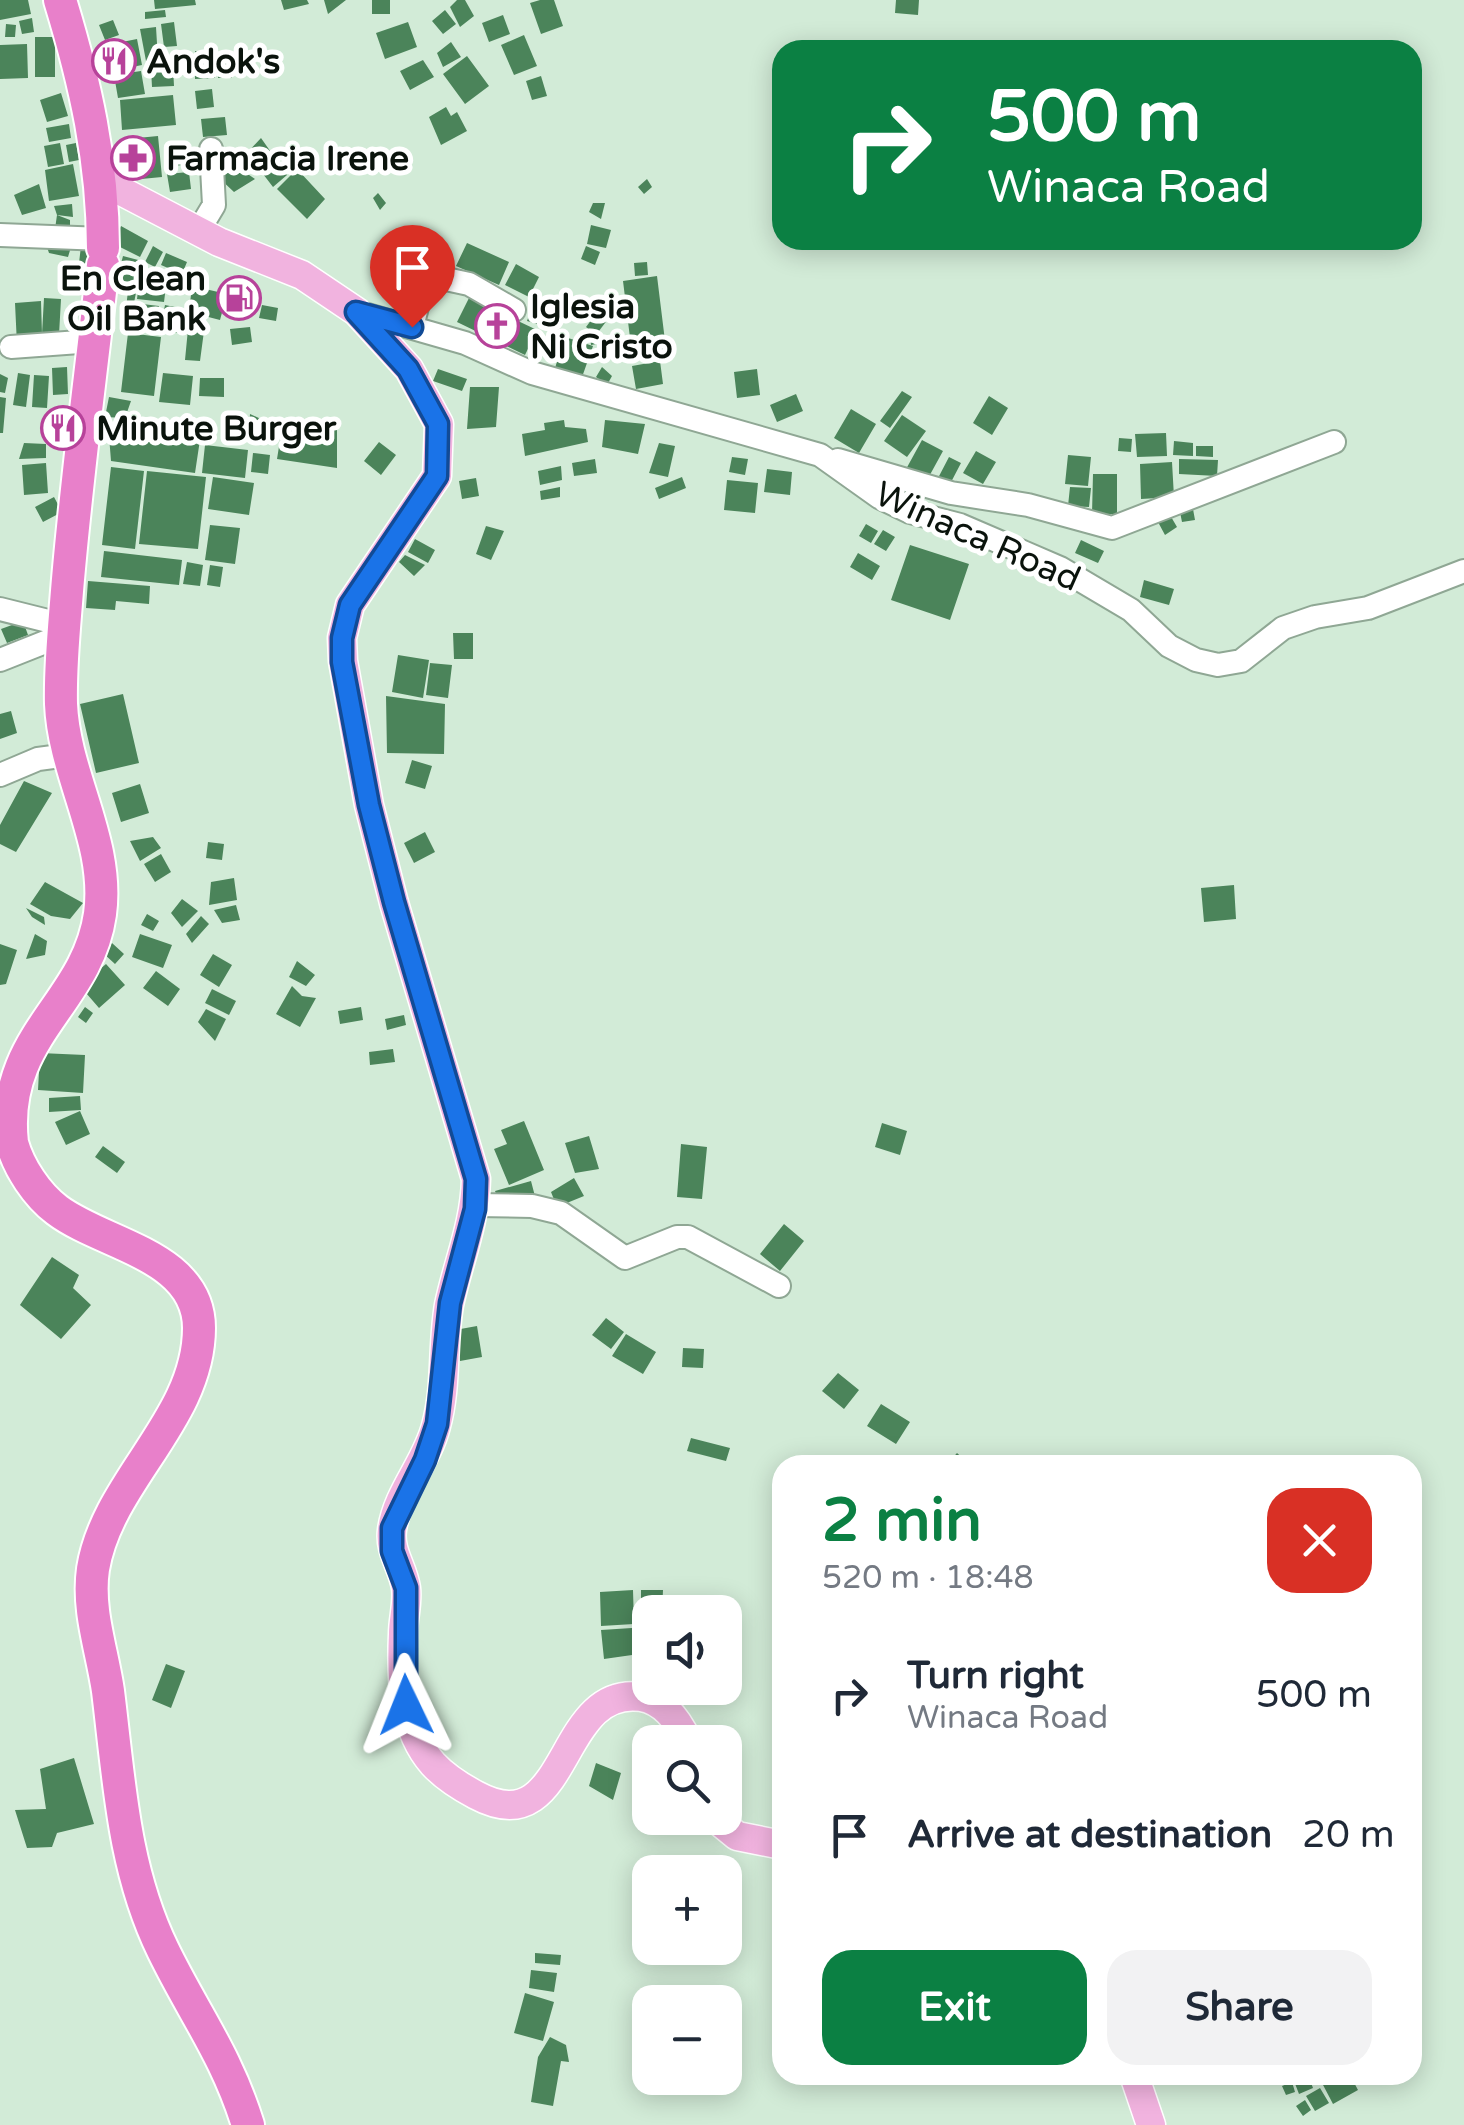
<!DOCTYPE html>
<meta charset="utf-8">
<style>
:root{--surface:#fff;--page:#f2f2f3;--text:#1f2937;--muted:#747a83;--accent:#0b8043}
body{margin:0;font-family:"Varela Round",sans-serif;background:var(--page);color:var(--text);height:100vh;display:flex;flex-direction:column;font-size:38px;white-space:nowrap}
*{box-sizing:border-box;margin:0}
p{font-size:32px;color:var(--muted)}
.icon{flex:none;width:55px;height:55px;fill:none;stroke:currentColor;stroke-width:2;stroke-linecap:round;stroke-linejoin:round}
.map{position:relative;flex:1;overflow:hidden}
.side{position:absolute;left:772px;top:1455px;width:650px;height:630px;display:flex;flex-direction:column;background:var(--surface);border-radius:30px;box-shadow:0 5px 25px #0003}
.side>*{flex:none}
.guide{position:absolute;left:772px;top:40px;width:650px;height:210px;border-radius:30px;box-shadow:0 5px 25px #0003;background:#0b8043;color:#fff;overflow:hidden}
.tools{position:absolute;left:632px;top:1595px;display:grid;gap:20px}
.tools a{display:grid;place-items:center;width:110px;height:110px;border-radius:20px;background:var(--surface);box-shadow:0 5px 25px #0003;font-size:50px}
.pin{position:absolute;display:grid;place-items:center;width:85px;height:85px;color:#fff;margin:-102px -42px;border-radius:50% 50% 50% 0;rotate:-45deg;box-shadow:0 0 10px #0007}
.pin .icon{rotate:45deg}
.me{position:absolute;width:110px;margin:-55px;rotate:358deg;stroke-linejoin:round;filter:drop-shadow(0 0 8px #0008)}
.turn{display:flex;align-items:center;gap:35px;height:210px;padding:0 50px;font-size:45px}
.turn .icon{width:130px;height:130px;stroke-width:2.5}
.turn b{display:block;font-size:70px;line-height:85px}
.round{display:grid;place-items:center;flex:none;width:105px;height:105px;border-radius:30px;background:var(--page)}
.summary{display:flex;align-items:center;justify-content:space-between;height:170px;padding:0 50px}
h1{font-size:60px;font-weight:800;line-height:75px;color:var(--accent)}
.button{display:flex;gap:20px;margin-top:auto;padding:20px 50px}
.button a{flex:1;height:115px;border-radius:30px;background:var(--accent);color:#fff;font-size:40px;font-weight:800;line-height:115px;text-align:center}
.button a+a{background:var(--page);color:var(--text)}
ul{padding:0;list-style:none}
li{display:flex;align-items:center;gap:30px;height:140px;padding:0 50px}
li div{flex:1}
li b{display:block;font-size:38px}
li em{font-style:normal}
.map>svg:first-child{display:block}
.building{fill:#4b845a}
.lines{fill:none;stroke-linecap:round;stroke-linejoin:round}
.minor-casing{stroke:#8fa794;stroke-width:26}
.major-casing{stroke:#fff;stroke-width:31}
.highway-casing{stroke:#fff;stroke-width:36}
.minor{stroke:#fff;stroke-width:22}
.major{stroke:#f1b3df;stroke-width:28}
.highway{stroke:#e880ca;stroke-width:32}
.route-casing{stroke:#114b97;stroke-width:25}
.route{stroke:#1a73e8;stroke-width:18}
.labels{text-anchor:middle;stroke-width:10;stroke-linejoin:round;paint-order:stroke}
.poi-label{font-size:35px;font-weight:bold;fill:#0a130c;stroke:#fff;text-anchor:start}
.street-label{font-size:35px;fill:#0a130c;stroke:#fff}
</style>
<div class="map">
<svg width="1464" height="2125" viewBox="0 0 1464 2125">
<rect width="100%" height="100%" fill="#d2ebd7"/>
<path class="building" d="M0,0H28L31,14L0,20Z
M154,0H195L196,5L155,9Z
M281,0H307L309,4L284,10Z
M324,0H346L328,14Z
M372,0H390V14H372Z
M457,0H465L474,16L460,27L450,7Z
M540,0H554L563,26L541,34L530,3Z
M896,0H919L918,15L895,13Z
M165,10L166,17L145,19V12Z
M445,10L456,24L443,34L432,21Z
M503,15L510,34L489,42L482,23Z
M32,18L34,32L22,34L19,21Z
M113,20L119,35L105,40L99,25Z
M174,22L177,46L164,47L161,24Z
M408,22L417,47L385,59L376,33Z
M6,24L16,25L15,37H5Z
M156,27L158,60L146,61L140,29Z
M524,35L537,66L514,75L501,45Z
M35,37H55V77H35Z
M137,39L142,65L112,71L107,45Z
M451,42L461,57L443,67L437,53Z
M27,44L28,78L0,79V45Z
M195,51H214L215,78L195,79Z
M218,56H231L232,78H218Z
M467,56L489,86L465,104L443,74Z
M423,60L434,77L410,90L400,71Z
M173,67L174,86L152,87L151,68Z
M141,71L145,94L118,98L114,75Z
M541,76L547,96L532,100L526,81Z
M212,89L214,107L197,109L195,91Z
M61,93L68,116L47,122L40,100Z
M173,95L176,125L122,130L120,100Z
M446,107L451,116L457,112L467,131L441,145L429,117Z
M225,117L227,135L203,137L201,119Z
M69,124L71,138L49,142L46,128Z
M158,136L162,177L131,180L127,139Z
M261,138L287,175L273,187L247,153Z
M60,143L64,164L48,167L44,146Z
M76,143L79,160L69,162L66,145Z
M191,146L193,164L173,166L171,148Z
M239,151L248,159L239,168L255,179L234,192L218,177Z
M73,164L79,196L49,201L45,170Z
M297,169L325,199L307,219L277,189Z
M189,172L191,189L170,192L167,174Z
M647,179L652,187L644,194L638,187Z
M39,184L46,208L22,215L14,195Z
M378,193L386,203L380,210L373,198Z
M593,203H605L601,219L589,212Z
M72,204L73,217L57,215L54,206Z
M57,215L70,220V232L55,229Z
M591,225L611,230L606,248L587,244Z
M121,226L148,241L140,257L112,243Z
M45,241L71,247L68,257L49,253Z
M467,243L509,262L499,285L456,266Z
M81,246L115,266L79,263Z
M153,246L163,252L155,267L145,262Z
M586,246L600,252L595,265L581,259Z
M166,253L187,262L182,274L161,265Z
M123,256L142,261L134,303L159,306L155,328L124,324L128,291L115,287Z
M396,262L408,276L394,289L382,275Z
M647,262L648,275L635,276L634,263Z
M516,264L539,277L529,297L505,285Z
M140,275L167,278L164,302L137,299Z
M657,276L666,349L632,354L623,281Z
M192,286L227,294L220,320L189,312Z
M401,289L413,294L405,313L393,307Z
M44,298L61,299L59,335L42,334Z
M469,298L537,330L525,355L457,322Z
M254,299V315H237L236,300Z
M41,301L42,334L17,345L15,303Z
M165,305L184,309L179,333L160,329Z
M262,305L278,308L276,321L259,318Z
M532,307L548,312L544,326L527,321Z
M598,311L608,319L596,335L586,327Z
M250,327L252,342L232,345L230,329Z
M188,329L204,331L200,361L185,360Z
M128,333L161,337L154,396L121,392Z
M599,335L602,343L591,345L590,336Z
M565,337L593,346L581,380L554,371Z
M660,361L663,384L636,389L632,366Z
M67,367L68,394L53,395L52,368Z
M602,367L612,376L607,385L596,377Z
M438,369L467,379L462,391L433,381Z
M757,369L760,395L737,398L734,372Z
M18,373L30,375L26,407L13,405Z
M163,373L193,376L190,405L159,402Z
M0,374L8,378L5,393L0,392Z
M34,375L49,376L47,408L32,407Z
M200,378H224V397L199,396Z
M470,387H499L496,427L467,429Z
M902,391L912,397L890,428L880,421Z
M796,394L803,411L777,422L770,405Z
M989,396L1008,408L992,435L973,423Z
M0,397L6,398L3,433H0Z
M109,397L131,401L125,418L105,417Z
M851,409L876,424L859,453L834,438Z
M250,414L261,419L259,428H249Z
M902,415L926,431L907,457L884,441Z
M564,420L565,427L586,429L588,442L525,456L522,434L545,430L544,423Z
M605,420L645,424L638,454L602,447Z
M47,423H65V433H47Z
M108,423L201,433L195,473L111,461Z
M337,427V468L277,459L282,428Z
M1166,433L1167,456L1137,457L1135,434Z
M1119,438L1132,439L1131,452L1118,451Z
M922,440L943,451L926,482L905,471Z
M1174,441L1193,443V456L1173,455Z
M379,442L396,455L381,475L364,461Z
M24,443L46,444V458L19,459Z
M659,443L675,446L668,477L649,473Z
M205,445L248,450L245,478L202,473Z
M1196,446H1213V457L1196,456Z
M976,451L996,462L983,484L963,473Z
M253,453L270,455L268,474L251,472Z
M1068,455L1091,457L1088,486L1065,484Z
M732,457L748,459L745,475L729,472Z
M949,457L961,463L949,486L937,480Z
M595,459L597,473L574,476L572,463Z
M1179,459L1218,460L1217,476L1179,474Z
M1172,462L1174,497L1141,499L1140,464Z
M46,463L48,493L24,495L22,465Z
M561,466L562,480L540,485L538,471Z
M111,467L144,471L135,549L102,545Z
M767,469L792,472L790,495L764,492Z
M147,471L206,477L198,549L139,544Z
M1093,474H1117V514H1092Z
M213,477L254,483L249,515L208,509Z
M682,477L686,488L659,499L655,488Z
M476,478L479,496L462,499L459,481Z
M727,480L758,483L755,513L724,510Z
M560,487V497L541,500L540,491Z
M1070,487L1091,488L1089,507L1068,506Z
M54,497L62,512L43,522L35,507Z
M1193,509L1195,520L1182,522L1180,512Z
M1170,515L1177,527L1165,535L1158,522Z
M866,524L878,531L871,543L859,536Z
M210,525L240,528L235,564L205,560Z
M486,526L504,531L491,560L476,554Z
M883,530L895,537L886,551L874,544Z
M415,539L435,550L428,563L408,552Z
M1081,540L1104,551L1098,563L1075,553Z
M910,545L969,564L950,620L891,600Z
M104,551L182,560L179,585L101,577Z
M858,553L880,566L872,580L850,567Z
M405,555L425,565L414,576L399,562Z
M187,562L203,565L200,586L183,584Z
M210,565L223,567L220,587L207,585Z
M1144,580L1174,589L1169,605L1140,597Z
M88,581L150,586L149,604L116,601L115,610L86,608Z
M23,621L28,635L7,643L1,629Z
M453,633H473V659H454Z
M398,655L429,660L423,698L392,692Z
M430,663L452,665L448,698L426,695Z
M123,694L139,763L96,773L80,704Z
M386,696L445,704L444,754L387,753Z
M11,711L17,733L0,739V714Z
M412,760L432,766L425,789L405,783Z
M24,781L52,793L16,852L0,844V825Z
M140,784L149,813L121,822L112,793Z
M425,832L435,852L414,863L404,843Z
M153,837L161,848L140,861L130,841Z
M208,842L224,844L222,860L206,858Z
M161,854L171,872L155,882L144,864Z
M234,878L237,900L209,905L211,882Z
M45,882L83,903L70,919L51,916L30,904Z
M1234,885L1236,919L1204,922L1201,888Z
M182,899L198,911L182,927L171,913Z
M236,905L240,920L222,923L214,910Z
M26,908L44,917L45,925L32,917Z
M147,914L159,921L153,931L141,925Z
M201,916L209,924L192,943L186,934Z
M35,934L47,941L45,955L26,959Z
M140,934L172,945L163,968L132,957Z
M112,943L124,954L115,964L103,953Z
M0,944L17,950L6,984L0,985Z
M213,954L232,965L219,987L200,975Z
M297,961L315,975L306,986L289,977Z
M106,964L125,985L99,1008L80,986Z
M156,971L180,989L168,1006L143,988Z
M292,986L302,996L316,998L300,1027L276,1014Z
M212,989L236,1001L229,1015L205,1003Z
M85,1007L93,1013L86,1023L78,1017Z
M361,1007L363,1020L340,1024L338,1011Z
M206,1009L226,1019L215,1041L198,1022Z
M404,1015L406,1025L387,1030L385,1019Z
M393,1049L395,1062L370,1065L369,1052Z
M40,1053L85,1055L83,1093L38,1090Z
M80,1096L81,1110L49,1112V1098Z
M80,1111L90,1134L66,1145L55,1122Z
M524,1121L544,1170L509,1185L494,1149L507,1144L501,1130Z
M882,1123L907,1131L900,1155L875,1147Z
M589,1136L599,1169L575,1173L565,1143Z
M681,1144L707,1147L702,1199L677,1197Z
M103,1146L125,1162L117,1173L95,1157Z
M574,1178L584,1196L557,1207L551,1192Z
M531,1181L537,1204L505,1217L495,1191Z
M784,1224L804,1241L780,1271L760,1254Z
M52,1257L79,1275L73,1288L91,1305L61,1339L20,1305Z
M606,1318L624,1332L611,1349L592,1335Z
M477,1326L482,1357L460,1361L455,1330Z
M626,1334L656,1352L643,1374L612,1356Z
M683,1348L704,1349L703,1368L682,1367Z
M838,1373L859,1390L844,1409L822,1391Z
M881,1404L910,1422L896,1444L867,1426Z
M691,1438L730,1448L726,1461L687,1451Z
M957,1453L970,1465H946Z
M633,1590L634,1624L601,1626L600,1592Z
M641,1590H663L662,1612L641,1611Z
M632,1628V1655L604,1659L601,1630Z
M166,1664L185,1671L171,1708L152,1700Z
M74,1758L94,1824L57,1833L52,1847L27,1848L15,1810L46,1809L40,1769Z
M596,1763L621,1773L613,1800L589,1786Z
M535,1953L561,1955L560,1965L535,1963Z
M531,1970L557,1973L554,1992L529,1988Z
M525,1993L554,2002L543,2041L514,2033Z
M550,2037L566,2045L569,2062L561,2061L553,2106L531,2102L538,2057Z
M1308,2075L1313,2088L1299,2094L1294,2081Z
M1336,2075H1350L1358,2090L1333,2104L1322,2083Z
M1292,2082L1295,2092L1286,2095L1282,2086Z
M1320,2088L1329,2103L1315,2111L1306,2096Z
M1305,2100L1311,2110L1303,2116L1296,2106Z"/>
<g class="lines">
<g class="minor-casing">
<path id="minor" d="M199,230L214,205L211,149
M0,235L103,239
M357,312L465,343L532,373L820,455L879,497L910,512L960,525L1060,568L1131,610L1169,646L1196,660L1218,665L1241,661L1283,628L1315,617L1368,608L1464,571
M412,327L420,295L432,276L469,284L514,310
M11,347L93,341
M838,460L951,493L1028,505L1112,528L1334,442
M0,609L64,625
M0,660L63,635
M0,775L38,759L68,755
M475,1205L532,1206L561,1213L625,1258L677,1237H688L779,1286"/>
</g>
<g class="major-casing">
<path id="major" d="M102,181L219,242L302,275L357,312L409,369L439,424L437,476L350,605L342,638L343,661L369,805L394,903L476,1179C475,1224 458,1262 449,1305C442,1345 447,1386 436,1426C427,1462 397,1493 392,1530C389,1552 403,1567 406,1588C408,1603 403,1619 403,1634C401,1677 402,1729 433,1764C444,1776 461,1787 476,1795C571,1846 555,1685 641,1697C665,1701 679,1722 688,1742
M715,1818L737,1836L782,1845
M1134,2075L1151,2125"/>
</g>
<g class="highway-casing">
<path id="highway" d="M60,0C85,82 103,161 103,248
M103,265C91,374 76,482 67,591C64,629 60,666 61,704C64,776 110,842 100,914C87,1005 0,1035 12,1143C19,1168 37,1195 57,1210C103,1245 199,1255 199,1328C199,1420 107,1481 93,1569C87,1610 102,1650 108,1691C119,1779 123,1868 163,1950C194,2014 226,2054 248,2125"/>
</g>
<use href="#minor" class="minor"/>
<use href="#major" class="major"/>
<use href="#highway" class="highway"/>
</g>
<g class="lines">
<g class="route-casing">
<path id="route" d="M406,1705V1588L392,1551V1528L425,1460L437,1424L450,1303L475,1209L476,1179L394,902L369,805L342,662V638L350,605L437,476L438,424L408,369L356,312L412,327"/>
</g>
<use href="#route" class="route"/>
</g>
<defs>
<g id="restaurant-ring" transform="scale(2.25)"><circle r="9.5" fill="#fff" stroke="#b7429a" stroke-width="1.5"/><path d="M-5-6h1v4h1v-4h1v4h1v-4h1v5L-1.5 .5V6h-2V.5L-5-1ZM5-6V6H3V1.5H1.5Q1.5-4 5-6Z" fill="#b7429a"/></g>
<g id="pharmacy-ring" transform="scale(2.25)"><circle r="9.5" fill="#fff" stroke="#b7429a" stroke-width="1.5"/><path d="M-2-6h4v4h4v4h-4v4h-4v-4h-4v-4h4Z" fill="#b7429a"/></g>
<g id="fuel-ring" transform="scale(2.25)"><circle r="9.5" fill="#fff" stroke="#b7429a" stroke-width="1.5"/><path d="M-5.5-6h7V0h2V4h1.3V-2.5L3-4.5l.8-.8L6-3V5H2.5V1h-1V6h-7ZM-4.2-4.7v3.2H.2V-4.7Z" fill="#b7429a"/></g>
<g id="church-ring" transform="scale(2.25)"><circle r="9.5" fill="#fff" stroke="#b7429a" stroke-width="1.5"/><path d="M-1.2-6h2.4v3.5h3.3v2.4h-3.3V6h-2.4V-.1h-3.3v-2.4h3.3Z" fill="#b7429a"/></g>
</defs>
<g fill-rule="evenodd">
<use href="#restaurant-ring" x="114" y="61"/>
<use href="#pharmacy-ring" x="133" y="158"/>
<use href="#fuel-ring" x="239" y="298"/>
<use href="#church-ring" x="497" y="326"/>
<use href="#restaurant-ring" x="63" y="428"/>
</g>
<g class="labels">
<g class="poi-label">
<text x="146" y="73">Andok's</text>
<text x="166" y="170">Farmacia Irene</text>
<text x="206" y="290" text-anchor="end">En Clean<tspan x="206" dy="40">Oil Bank</tspan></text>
<text x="530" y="318">Iglesia<tspan x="530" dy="40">Ni Cristo</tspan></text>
<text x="96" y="440">Minute Burger</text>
</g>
<g class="street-label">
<text transform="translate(978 536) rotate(24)" y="12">Winaca Road</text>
</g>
</g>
</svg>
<div class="tools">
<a><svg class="icon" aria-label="sound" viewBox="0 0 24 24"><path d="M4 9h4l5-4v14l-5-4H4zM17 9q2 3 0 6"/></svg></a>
<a><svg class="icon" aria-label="search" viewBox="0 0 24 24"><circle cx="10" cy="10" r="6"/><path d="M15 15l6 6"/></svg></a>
<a>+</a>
<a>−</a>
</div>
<div class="pin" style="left:412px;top:327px;background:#d93025"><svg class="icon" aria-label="arrive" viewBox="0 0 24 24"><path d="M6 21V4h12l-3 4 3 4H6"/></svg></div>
<svg class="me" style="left:406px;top:1705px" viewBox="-20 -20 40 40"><path d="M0-17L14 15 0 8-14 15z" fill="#1a73e8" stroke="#fff" stroke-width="4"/></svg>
<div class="guide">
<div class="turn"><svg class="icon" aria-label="right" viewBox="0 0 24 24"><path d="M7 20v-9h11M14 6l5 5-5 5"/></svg><div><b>500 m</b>Winaca Road</div></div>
</div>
<section class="side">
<div class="summary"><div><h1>2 min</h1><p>520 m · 18:48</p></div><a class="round" style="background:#d93025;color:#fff"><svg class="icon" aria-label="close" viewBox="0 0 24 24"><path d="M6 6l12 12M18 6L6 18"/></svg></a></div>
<ul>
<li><svg class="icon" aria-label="right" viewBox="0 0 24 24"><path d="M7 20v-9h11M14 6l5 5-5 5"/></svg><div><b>Turn right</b><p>Winaca Road</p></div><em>500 m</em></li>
<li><svg class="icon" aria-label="arrive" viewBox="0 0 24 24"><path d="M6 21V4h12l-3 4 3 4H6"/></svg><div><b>Arrive at destination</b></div><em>20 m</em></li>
</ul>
<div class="button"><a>Exit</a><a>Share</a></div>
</section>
</div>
